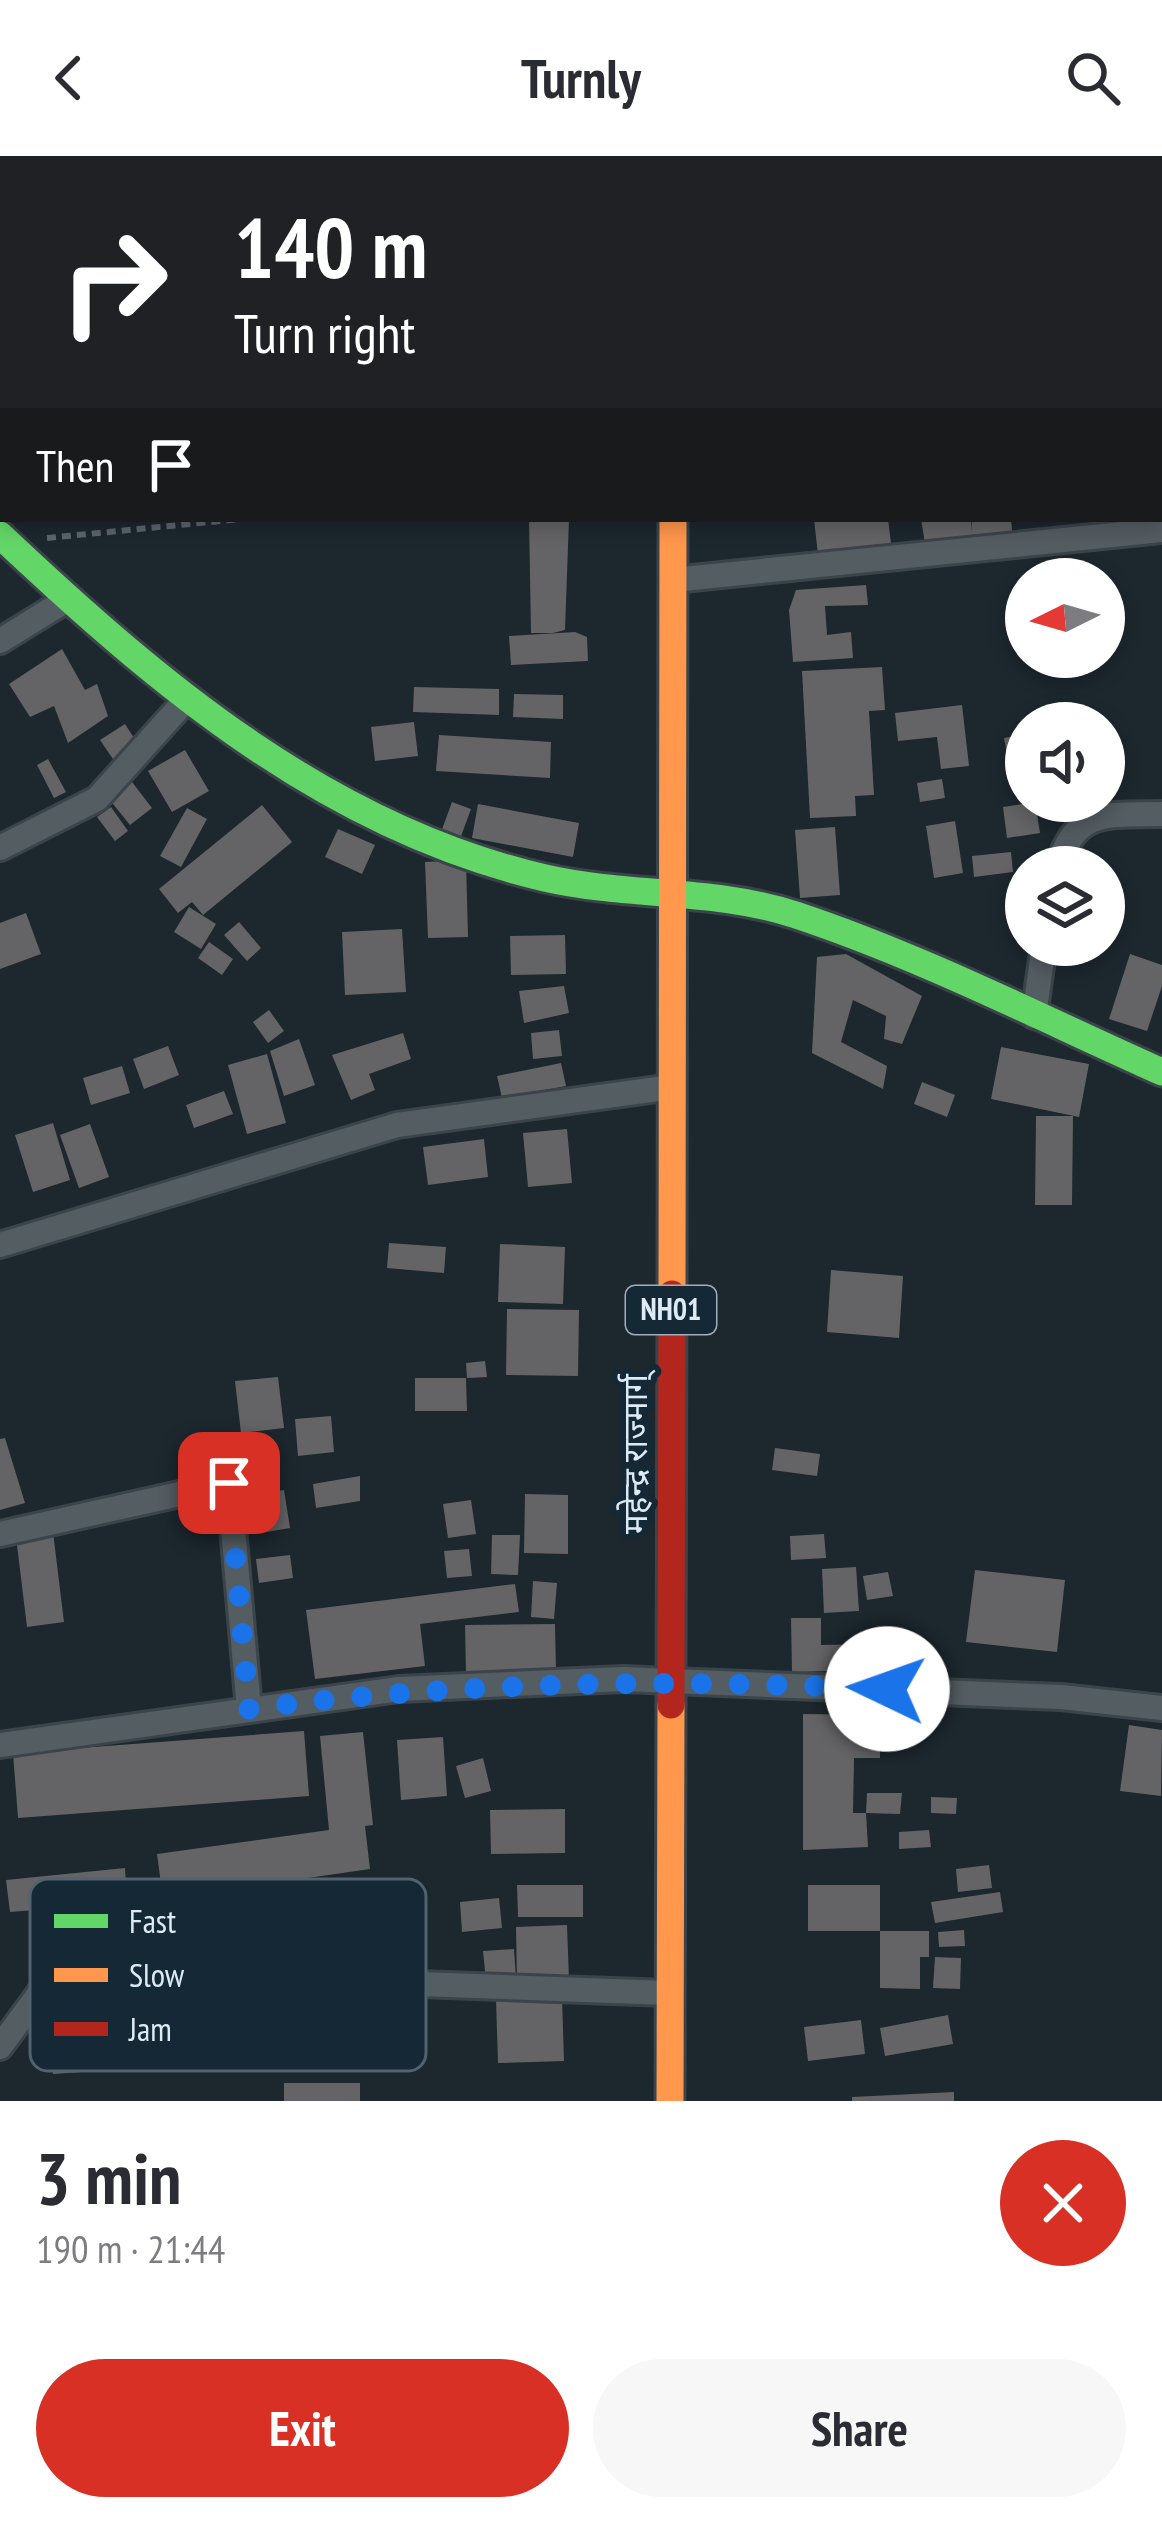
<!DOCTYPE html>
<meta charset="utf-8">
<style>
:root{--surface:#fff;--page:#f7f7f7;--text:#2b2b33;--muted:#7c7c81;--accent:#d93025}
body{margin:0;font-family:"PT Sans Narrow","Noto Sans Devanagari",sans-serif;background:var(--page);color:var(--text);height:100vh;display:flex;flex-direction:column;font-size:45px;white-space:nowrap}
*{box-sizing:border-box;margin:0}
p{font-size:39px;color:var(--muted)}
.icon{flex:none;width:66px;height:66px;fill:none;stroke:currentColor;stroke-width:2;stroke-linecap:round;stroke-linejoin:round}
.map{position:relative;height:1945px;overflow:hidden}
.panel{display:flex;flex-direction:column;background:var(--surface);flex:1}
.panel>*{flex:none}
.guide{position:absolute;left:0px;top:0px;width:1164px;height:366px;box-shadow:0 6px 18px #0003;background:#202124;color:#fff;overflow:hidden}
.needle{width:78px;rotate:265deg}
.controls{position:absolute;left:1005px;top:402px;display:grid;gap:24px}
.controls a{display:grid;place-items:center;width:120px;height:120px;border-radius:50%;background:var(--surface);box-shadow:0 6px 18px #0003;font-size:60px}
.pin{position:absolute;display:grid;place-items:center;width:102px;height:102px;color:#fff;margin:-51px;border-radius:24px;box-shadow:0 6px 18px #0006}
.me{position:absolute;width:132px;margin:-66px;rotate:273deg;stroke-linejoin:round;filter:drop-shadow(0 0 9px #0008)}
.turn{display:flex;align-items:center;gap:42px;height:252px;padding:0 36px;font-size:54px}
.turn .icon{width:156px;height:156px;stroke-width:2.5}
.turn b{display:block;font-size:84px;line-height:102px}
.then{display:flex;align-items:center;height:114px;padding:0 36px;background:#0003;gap:24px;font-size:45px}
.round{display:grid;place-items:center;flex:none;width:126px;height:126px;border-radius:63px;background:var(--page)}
.head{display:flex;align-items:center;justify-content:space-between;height:204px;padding:0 36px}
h1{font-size:72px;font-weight:700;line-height:90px}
.primary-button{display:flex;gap:24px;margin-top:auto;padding:24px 36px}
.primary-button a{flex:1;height:138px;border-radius:72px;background:var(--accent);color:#fff;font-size:48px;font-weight:700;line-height:138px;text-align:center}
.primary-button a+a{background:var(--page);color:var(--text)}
header{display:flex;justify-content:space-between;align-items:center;height:156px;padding:0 36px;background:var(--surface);font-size:54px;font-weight:700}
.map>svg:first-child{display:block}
.building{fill:#646466}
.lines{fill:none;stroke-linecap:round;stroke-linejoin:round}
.street-casing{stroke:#3b444a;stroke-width:30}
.fast-casing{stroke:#3b444a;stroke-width:33}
.slow-casing{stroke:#3b444a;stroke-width:33}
.jam-casing{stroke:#3b444a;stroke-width:33}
.path{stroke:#5d646a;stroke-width:6;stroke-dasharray:9 6;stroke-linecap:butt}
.street{stroke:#545d62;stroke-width:24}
.fast{stroke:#63d668;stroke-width:27}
.slow{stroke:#ff974d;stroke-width:27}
.jam{stroke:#b3261e;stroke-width:27}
.route{stroke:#1a73e8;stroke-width:21;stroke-dasharray:0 37.8}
.labels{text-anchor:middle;stroke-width:12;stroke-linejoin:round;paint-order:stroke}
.shield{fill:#152835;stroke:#a2b0bb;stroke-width:3}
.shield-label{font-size:30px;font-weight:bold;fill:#dfebf4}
.street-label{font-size:33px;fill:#dfebf4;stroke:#152835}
.key{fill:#152835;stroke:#52626e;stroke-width:3}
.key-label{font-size:33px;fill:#dfebf4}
</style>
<header><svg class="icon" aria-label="back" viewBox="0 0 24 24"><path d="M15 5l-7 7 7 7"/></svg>Turnly<svg class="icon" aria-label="search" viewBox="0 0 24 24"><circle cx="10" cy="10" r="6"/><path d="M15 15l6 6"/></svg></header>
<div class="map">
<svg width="1162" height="1945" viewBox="0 0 1162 1945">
<rect width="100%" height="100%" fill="#1c272e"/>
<path class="building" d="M529,363H569L565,474L553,477H531Z
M814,363H888L893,403L819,408Z
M921,363H971L972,376V363H1011L1013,384L926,393Z
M866,429L868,449L825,450L827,479L851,476L853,502L793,506L789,454L796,434Z
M575,476L587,481L588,505L511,509L509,480Z
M62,493L85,534L97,528L108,560L68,587L54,550L30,561L9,528Z
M882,511L885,554L869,555L874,639L855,640L856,660L810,662L802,515Z
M414,531L499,533V559L413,556Z
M514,538L563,539V563L513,561Z
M962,549L969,610L941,613L937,581L898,585L895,557Z
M414,566L418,600L375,605L371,571Z
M125,568L141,593L117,609L100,584Z
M1026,578V616L1011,619L1004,582Z
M439,579L551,586L550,622L436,615Z
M185,594L209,635L172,656L148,615Z
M48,603L66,636L54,642L37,609Z
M942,623L945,642L920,646L917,627Z
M132,626L152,652L130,669L109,643Z
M452,646L471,653L460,683L441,676Z
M1035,646L1040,677L1007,682L1003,651Z
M478,648L579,667L573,701L472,682Z
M262,649L292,686L203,759L192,746L178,757L159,733Z
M111,651L128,675L115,685L97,661Z
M187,652L207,663L181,711L160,700Z
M955,665L963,717L934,722L926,670Z
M835,671L840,739L800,742L795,674Z
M338,673L375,689L362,718L325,701Z
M1011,696L1013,716L974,721L972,700Z
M466,704L468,781L428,782L425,706Z
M189,751L216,768L201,793L174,776Z
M26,757L41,798L0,813V767Z
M239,766L261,792L247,805L224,779Z
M402,773L406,836L345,839L342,776Z
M565,779L566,818L511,819L510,780Z
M209,786L233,803L222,819L198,802Z
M846,798L922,840L902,888L884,883L886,860L853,844L841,886L887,910L883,933L812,897L817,801Z
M1130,798L1162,809V830L1147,875L1109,863Z
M564,830L569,857L524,867L519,835Z
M269,854L284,875L268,887L253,866Z
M559,874L562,900L533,903L531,877Z
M403,877L411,903L369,918L375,934L351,944L332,899Z
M299,883L315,929L284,940L270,895Z
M168,890L179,919L144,933L133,903Z
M1001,891L1089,908L1079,961L991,943Z
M267,898L286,967L247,978L228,909Z
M561,907L566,930L502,942L497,920Z
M122,910L130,937L91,949L83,922Z
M922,926L955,939L947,961L914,948Z
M224,935L233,958L194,972L186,949Z
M1036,960H1073L1072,1049H1035Z
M53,967L70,1024L33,1036L15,979Z
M90,968L109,1021L79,1032L60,979Z
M567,973L572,1027L528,1031L523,977Z
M484,983L488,1021L428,1029L423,991Z
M389,1087L446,1091L444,1117L387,1112Z
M500,1088L565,1091L563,1148L498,1146Z
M831,1114L903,1120L899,1182L827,1176Z
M507,1153L579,1154L578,1220L506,1219Z
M485,1205L487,1221L467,1222L466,1207Z
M278,1221L284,1272L241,1277L235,1225Z
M415,1222H466L467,1255H415Z
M331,1260L334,1296L298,1300L295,1263Z
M5,1282L25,1347L0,1354V1283Z
M775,1292L820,1298L817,1320L772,1314Z
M360,1320V1345L316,1352L313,1328Z
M284,1334L290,1372L261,1377L255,1339Z
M525,1338L568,1339V1398L524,1397Z
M471,1344L476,1378L448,1382L443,1348Z
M53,1376L64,1466L27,1471L16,1381Z
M824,1378L826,1402L791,1404L790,1380Z
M492,1379H520L518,1419L491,1418Z
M469,1393L472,1420L447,1422L444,1395Z
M290,1399L293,1422L259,1427L256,1403Z
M856,1411L859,1455L824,1457L822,1413Z
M975,1414L1065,1424L1057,1496L966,1486Z
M888,1416L893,1440L867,1444L863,1420Z
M533,1425L557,1427L554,1463L531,1461Z
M515,1428L519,1456L420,1468L425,1510L315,1523L306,1454Z
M791,1462H821V1489L871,1488L872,1514L792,1516Z
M555,1468L556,1516L466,1519L465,1469Z
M872,1535H898V1555L873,1556Z
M803,1558L880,1559V1602H854L853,1657H866L867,1637H902L900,1658L866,1657L868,1691L803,1694Z
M1129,1569L1162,1574L1161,1640L1120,1635Z
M304,1575L309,1640L18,1662L13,1597Z
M363,1576L373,1669L365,1670L370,1713L163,1743L157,1698L329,1674L320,1580Z
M443,1581L447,1640L401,1644L397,1584Z
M483,1602L491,1635L465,1642L456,1610Z
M931,1641L957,1642L956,1658L931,1657Z
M565,1653V1697L491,1698L490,1654Z
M929,1674L931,1691L899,1693V1676Z
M989,1709L992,1732L958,1736L956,1713Z
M125,1712L127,1747L10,1756L6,1724Z
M517,1729H583V1761H518Z
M808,1729H880V1775H808Z
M1000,1736L1003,1756L935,1767L931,1746Z
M499,1742L502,1772L462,1776L460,1746Z
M567,1769L569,1824L517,1826L516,1771Z
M964,1774L965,1790L939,1791L938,1776Z
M880,1775H929V1801H920V1833L880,1832Z
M514,1793L516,1823L486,1825L483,1795Z
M935,1801L961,1802L960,1833L933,1832Z
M562,1842L564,1905L498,1907L496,1844Z
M948,1859L953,1888L885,1900L880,1872Z
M92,1863L96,1915L53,1918L49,1866Z
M861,1864L865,1898L808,1905L804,1871Z
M284,1927H360V1945H284Z
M954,1936V1945H852V1941Z"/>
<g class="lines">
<g class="street-casing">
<path id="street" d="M1161,34L1162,33
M1161,145H1162
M673,424L1162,374
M0,485L68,443
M0,692L97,643L185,545
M1058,711C1075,652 1108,659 1162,658
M1034,860L1044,789
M0,1089L397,969L672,931
M0,1378L229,1327L249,1553
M0,1589L399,1533L623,1523L1061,1541L1162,1552
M0,1891L44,1831L87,1816L668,1837"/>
</g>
<g class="fast-casing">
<path id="fast" d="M0,379C158,528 328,672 545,722C628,741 714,732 796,759C922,801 1041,862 1162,916"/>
</g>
<g class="slow-casing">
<path id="slow" d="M674,0V3
M672,1138L673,363
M670,1945L671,1549"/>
</g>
<g class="jam-casing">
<path id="jam" d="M671,1549L672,1138"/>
</g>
<path class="path" d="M47,382L241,363"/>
<use href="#street" class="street"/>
<use href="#fast" class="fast"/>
<use href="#slow" class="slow"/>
<use href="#jam" class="jam"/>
</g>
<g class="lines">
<path class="route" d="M229,1327L249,1553C468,1525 667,1523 887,1533"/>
</g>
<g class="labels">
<rect class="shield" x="626" y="1130" width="90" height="48" rx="9"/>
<g class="shield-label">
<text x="671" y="1164">NH01</text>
</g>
<g class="street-label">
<text transform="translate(635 1298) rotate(-90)" y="12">महेन्द्र राज्मार्ग्</text>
</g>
</g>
<rect x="30" y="1723" width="396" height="192" rx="18" class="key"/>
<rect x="54" y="1758" width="54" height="14" fill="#63d668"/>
<rect x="54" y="1812" width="54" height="14" fill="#ff974d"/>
<rect x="54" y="1866" width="54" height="14" fill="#b3261e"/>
<g class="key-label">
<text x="129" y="1777">Fast</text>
<text x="129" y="1831">Slow</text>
<text x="129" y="1885">Jam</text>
</g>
</svg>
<div class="controls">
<a><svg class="needle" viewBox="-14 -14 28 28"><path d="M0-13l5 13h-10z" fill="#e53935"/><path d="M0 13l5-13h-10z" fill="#7c7c81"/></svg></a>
<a><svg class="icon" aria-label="sound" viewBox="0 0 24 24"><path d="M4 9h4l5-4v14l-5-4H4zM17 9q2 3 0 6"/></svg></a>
<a><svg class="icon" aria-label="layers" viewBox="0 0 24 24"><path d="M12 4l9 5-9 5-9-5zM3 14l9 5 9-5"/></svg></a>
</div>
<div class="pin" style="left:229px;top:1327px;background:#d93025"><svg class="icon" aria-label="arrive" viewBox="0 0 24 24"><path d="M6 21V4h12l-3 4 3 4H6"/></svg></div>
<svg class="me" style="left:887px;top:1533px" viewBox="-20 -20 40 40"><circle r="19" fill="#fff"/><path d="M0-13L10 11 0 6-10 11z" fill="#1a73e8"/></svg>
<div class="guide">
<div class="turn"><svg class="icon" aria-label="right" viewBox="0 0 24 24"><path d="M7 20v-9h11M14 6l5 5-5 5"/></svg><div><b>140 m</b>Turn right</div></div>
<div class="then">Then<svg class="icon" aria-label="arrive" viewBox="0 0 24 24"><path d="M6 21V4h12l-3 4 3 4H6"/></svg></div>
</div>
</div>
<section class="panel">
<div class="head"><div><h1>3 min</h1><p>190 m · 21:44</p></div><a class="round" style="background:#d93025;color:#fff"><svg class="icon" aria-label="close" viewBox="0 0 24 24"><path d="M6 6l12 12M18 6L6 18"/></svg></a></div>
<div class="primary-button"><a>Exit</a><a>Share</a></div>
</section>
